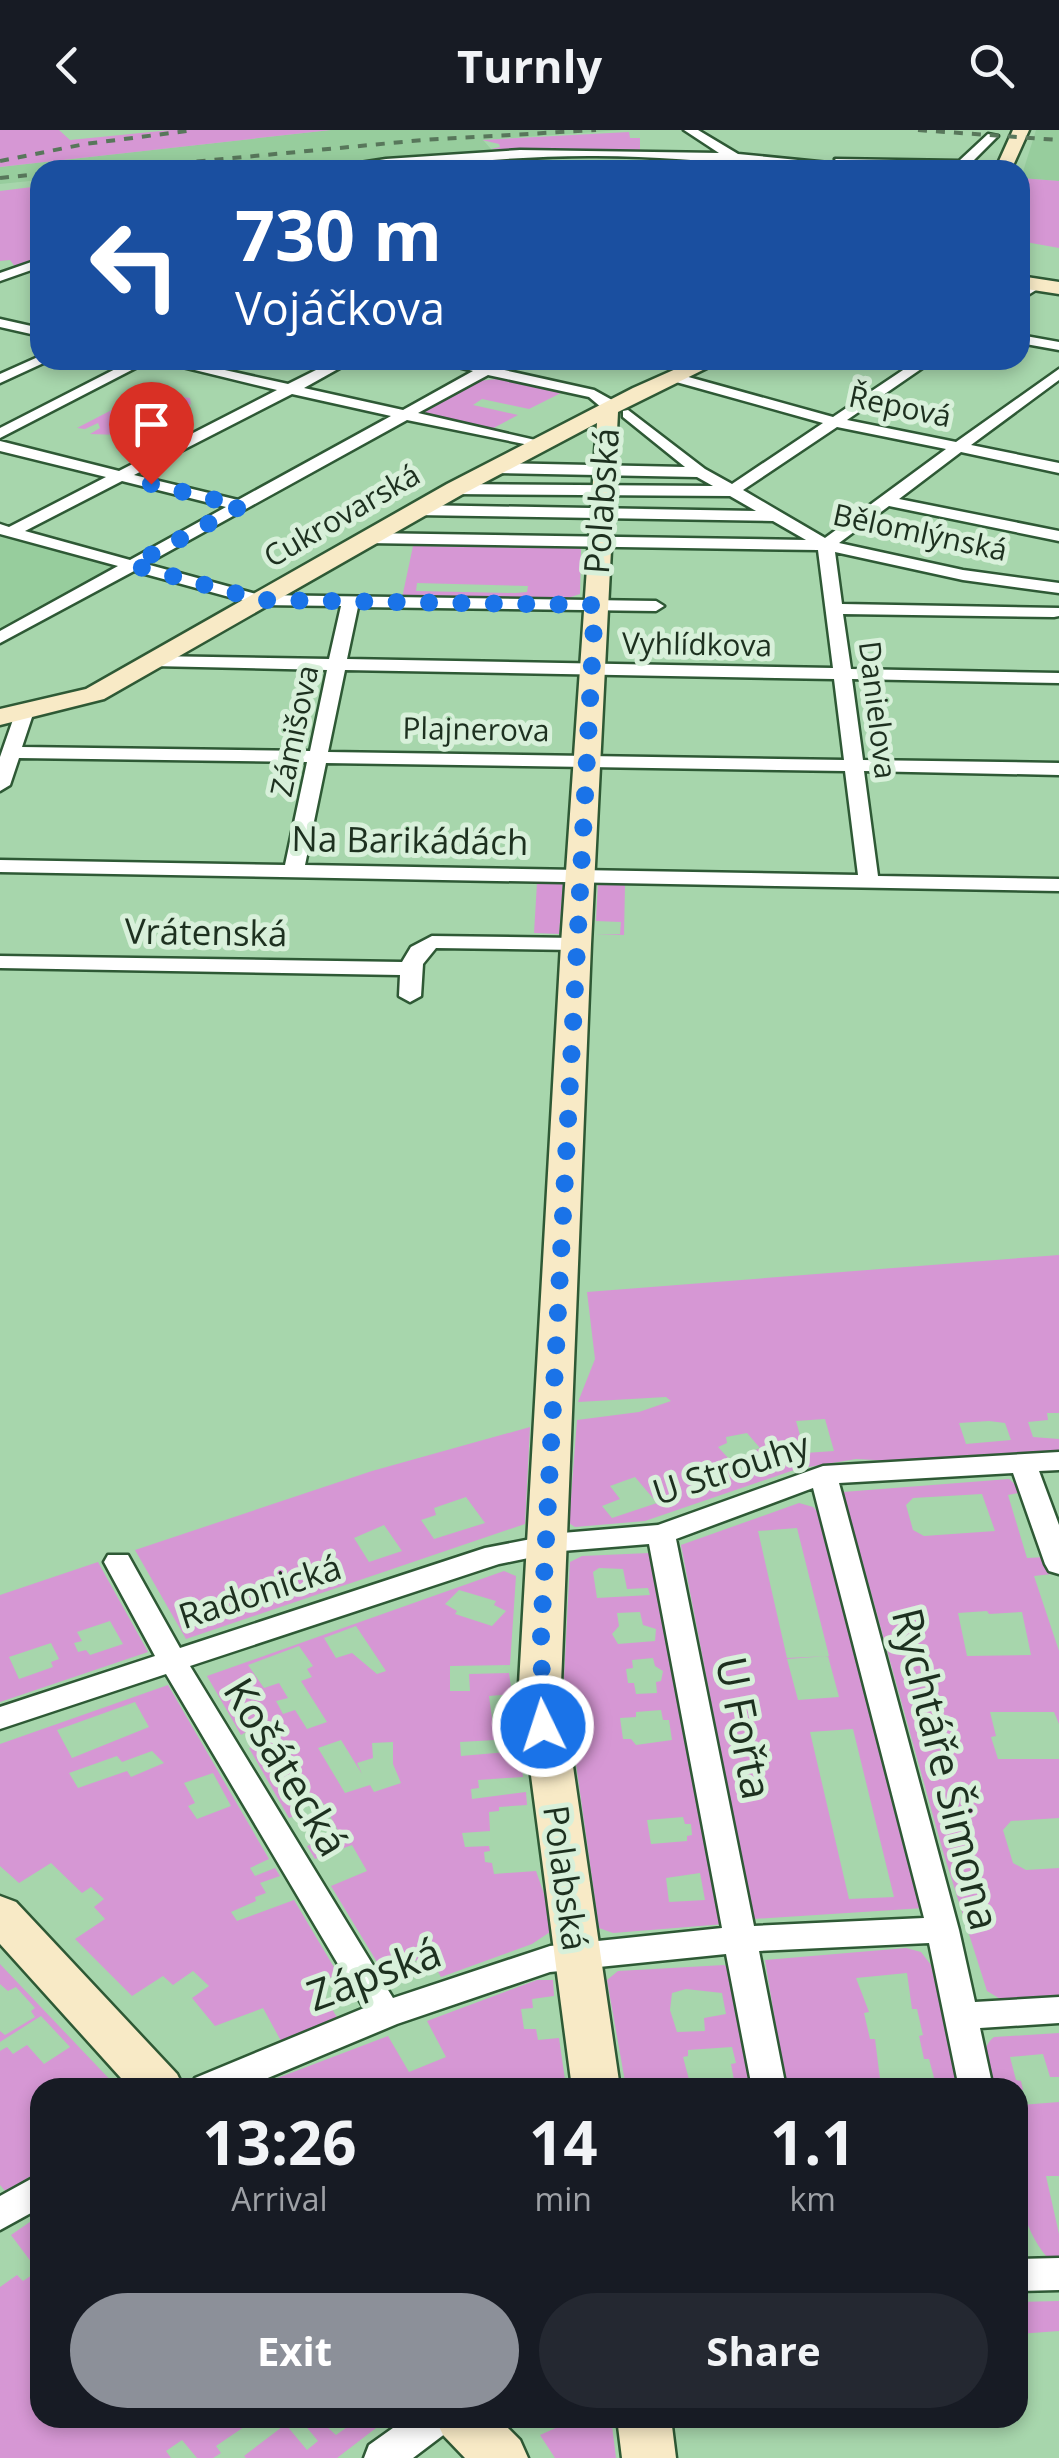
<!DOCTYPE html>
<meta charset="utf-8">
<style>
:root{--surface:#171b24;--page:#242831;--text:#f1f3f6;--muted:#9ea1a6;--accent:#8c9099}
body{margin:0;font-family:"Open Sans",sans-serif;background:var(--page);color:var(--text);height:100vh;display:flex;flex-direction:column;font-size:38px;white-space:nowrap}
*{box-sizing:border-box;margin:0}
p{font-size:32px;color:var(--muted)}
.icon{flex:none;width:55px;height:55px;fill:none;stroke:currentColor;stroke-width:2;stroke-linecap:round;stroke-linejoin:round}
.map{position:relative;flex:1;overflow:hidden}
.drawer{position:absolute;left:30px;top:1948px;width:998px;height:350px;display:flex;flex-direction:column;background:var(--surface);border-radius:30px;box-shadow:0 5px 15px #0003}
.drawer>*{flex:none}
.guide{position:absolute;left:30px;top:30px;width:1000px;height:210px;border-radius:30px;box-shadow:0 5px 15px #0003;background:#1a4fa0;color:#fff;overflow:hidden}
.pin{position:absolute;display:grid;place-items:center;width:85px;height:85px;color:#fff;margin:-102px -42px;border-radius:50% 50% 50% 0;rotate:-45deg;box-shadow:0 0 10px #0007}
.pin .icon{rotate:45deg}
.me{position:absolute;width:110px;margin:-55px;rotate:356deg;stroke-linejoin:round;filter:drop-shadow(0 0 8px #0008)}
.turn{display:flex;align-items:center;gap:35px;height:210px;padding:0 40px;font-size:45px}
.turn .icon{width:130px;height:130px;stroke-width:2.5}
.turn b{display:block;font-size:70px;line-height:85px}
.eta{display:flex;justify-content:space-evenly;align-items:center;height:170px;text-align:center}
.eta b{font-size:60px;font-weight:700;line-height:70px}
.action{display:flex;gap:20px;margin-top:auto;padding:20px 40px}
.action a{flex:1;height:115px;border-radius:60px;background:var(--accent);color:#fff;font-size:40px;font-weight:700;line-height:115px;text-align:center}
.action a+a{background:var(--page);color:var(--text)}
header{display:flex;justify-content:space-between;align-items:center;height:130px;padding:0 40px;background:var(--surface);font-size:45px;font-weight:700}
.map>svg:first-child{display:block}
.built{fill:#97cd9d}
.green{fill:#d697d4;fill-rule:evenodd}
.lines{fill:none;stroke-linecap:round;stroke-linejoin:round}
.street-casing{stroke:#2e5935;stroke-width:5}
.secondary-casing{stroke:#2e5935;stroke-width:5}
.street{fill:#fff;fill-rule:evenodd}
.secondary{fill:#f8eac6;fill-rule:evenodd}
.rail{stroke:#58775b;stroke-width:4;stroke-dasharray:9 9;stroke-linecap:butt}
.route{stroke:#1a73e8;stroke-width:18;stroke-dasharray:0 32.4}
.labels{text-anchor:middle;stroke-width:10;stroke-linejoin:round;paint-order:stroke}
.far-street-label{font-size:30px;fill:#1d301f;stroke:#d8f0da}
.street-label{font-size:35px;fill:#1d301f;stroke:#d8f0da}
.near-street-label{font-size:42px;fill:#1d301f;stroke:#d8f0da}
</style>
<header><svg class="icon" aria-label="back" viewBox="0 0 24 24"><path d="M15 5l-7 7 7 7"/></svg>Turnly<svg class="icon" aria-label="search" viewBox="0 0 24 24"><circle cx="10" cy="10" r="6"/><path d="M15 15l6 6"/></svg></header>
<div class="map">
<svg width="1059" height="2328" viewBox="0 0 1059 2328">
<rect width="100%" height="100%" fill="#a7d6ac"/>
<path class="built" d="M331,0H622L483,10L491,19L488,27L391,40H40V50L0,54V37Z
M1036,0H1059V51L1021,48Z
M0,403L121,436L0,502Z"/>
<path class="green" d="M0,0H59L70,10L171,0H331L0,37Z
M629,2L630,8H640V20L491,19L500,17L499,14L482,10Z
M1020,48L1059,51V118L1020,111Z
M40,56V129L16,138L10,130L0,131V61Z
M497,249L561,263L529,279L482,269L473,275L518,285L488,301L416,285L479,251Z
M158,256L166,257L157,263L190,268L191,274L138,304L111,301L120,305L90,304L100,298L98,293L85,299L77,298Z
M413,416L581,418L580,464L562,470L402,468ZM417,453L528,456L527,462L515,463L416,461Z
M537,753H563L559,804L534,803Z
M598,753L625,754L624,805L595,804H620L621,792L596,791Z
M1059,1125V1283H1047L1048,1290L1028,1292L1033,1307L1059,1309V1322L895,1331L856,1329L797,1339L645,1391L575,1397L569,1393L577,1290L639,1282L671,1271L666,1267L578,1272L595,1229L587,1162ZM825,1289L834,1321L805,1323L796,1291ZM989,1291L1005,1293L1011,1310L966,1314L959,1293ZM747,1303L760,1318L749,1323L760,1336L742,1343L718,1317L727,1313L726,1307ZM635,1347L657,1373L612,1388L602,1376L620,1369L610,1356Z
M530,1297L525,1394L186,1509L135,1420L372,1341ZM466,1367L485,1393L434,1409L421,1390L436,1385L434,1378ZM384,1395L402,1421L369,1432L354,1408Z
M1009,1349L1023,1362L1008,1365L1027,1428L1046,1427L1052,1444L1034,1446L1059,1521V1594L1054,1582H990L996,1606L991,1607L998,1629H1059V1688L1011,1691L1003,1700L1013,1733L1026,1740L1059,1738V1866L1002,1870L987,1861L944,1725L843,1362ZM982,1364L995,1401L924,1406L913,1400L906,1375L913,1368ZM987,1481L989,1484L1022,1482L1031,1525L967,1526L958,1483Z
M799,1373L813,1377L822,1386L924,1778L753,1789L681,1415ZM797,1398L829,1526L787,1528L758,1401ZM828,1526L839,1567L798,1570L787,1529ZM853,1599L894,1767L849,1769L810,1602Z
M649,1423L657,1432L725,1794L613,1803L599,1798L564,1548L570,1432L582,1426ZM599,1438L623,1439L627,1459L648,1458L650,1465L597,1468L593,1442ZM640,1482L643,1495L656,1499L655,1511L618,1514L612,1504L619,1496L617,1483ZM653,1528L655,1536L663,1541L661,1551L656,1552L657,1563L636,1564L634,1553H628L626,1539L633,1538L632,1530ZM661,1580L663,1590H669L672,1610L636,1615L631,1609H623L620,1588L636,1587V1582ZM683,1687L685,1694H691L692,1705L687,1706V1711L651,1714L647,1690ZM700,1743L705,1770L669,1772L666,1748Z
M98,1432L148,1522L0,1572V1465ZM110,1491L123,1514L90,1525L86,1520L78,1522L74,1513L82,1511L77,1502ZM51,1513L59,1529L51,1532L53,1537L19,1549L9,1527Z
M504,1441L516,1446L510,1535L450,1536V1561H470L469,1544L509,1543L512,1564L489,1566L495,1610L460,1612L461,1626L520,1621L523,1647L478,1650L479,1658L471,1659L472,1669L526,1662L527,1675L499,1677V1681L489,1682L490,1701L462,1703L465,1717L489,1716L490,1721L484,1722L485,1732L492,1733L494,1744L536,1741L556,1798L532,1814L441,1847L429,1826L415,1831L412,1826L380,1837L331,1756L367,1741L352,1715L315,1729L307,1716L340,1704L323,1673L298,1678L301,1684L289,1688L249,1618L280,1608L276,1598L262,1602L257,1595L241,1605L207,1546ZM459,1460L496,1471L494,1475L506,1481L492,1496L455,1484L457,1481L445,1474ZM356,1496L386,1541L377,1544L352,1523L336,1528L324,1508ZM299,1516L313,1536L307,1539L312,1547L301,1551L327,1592L307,1599L295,1580L283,1584L276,1571L288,1568L279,1553L264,1558L248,1535ZM341,1610L362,1644L357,1633L373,1628L372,1613L393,1612V1634L401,1653L374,1662L370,1655L345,1663L318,1618Z
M168,1555L269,1729L250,1738L255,1746L275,1738L280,1746L260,1753L266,1763L255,1767L256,1771L231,1782L237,1791L294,1770L338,1844L317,1854L338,1889L281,1911L263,1878L215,1896L192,1868L209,1856L193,1841L173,1855L163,1846L132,1866L75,1809L105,1789L94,1777L104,1769L91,1757L82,1763L51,1733L19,1753L0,1736V1614ZM135,1572L149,1597L72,1628L57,1600ZM152,1621L164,1633L131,1647L127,1641L78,1658L69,1643L117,1626L122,1632ZM213,1643L231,1676L197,1689L188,1676L195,1673L184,1653Z
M906,1818L921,1822L931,1835L960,1957H931L936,1955L929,1929H924L919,1906L923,1905L917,1879H912L907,1843L856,1848L869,1882L864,1883L870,1909H875L881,1957H786L765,1830Z
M0,1834L117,1957L40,1958V2040L6,2062L0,2055V1921L7,1917L13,1924L27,1915L44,1934L70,1917L41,1886L0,1912V1901L5,1905L35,1887L31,1881L35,1878L16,1857L8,1861L0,1854Z
M724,1835L734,1841L758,1957H720L719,1951L734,1950L731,1934L736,1933L732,1917L688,1920V1926L683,1927L691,1957H626L607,1850L618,1841ZM686,1859L722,1863L726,1884L704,1888L705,1901L677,1902L670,1880L672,1863Z
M537,1850H553L554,1866L532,1869L533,1878L521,1879L524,1899H536L538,1910L559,1908L566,1957L271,1958L267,1952L388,1906L409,1942L446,1927L427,1891Z
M1059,1903V1947H1050L1043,1924L1010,1927L1016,1950L1021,1951L1023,1960L991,1957C987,1939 977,1921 994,1907Z
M1018,1963L1021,1975L1059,1972V2046H1046L1059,2104V2127H1047C1009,2083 1017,2017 1018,1963Z
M40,2085V2288H257L216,2316L221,2323L213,2328H197L182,2310L166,2321L171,2328H0V2157L17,2145L23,2151L38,2141L11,2105Z
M1059,2171V2201L1018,2204V2172Z
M275,2288H297L287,2296L307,2320L318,2311L299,2288H317L336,2305L360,2288H389L337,2328H246L244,2326L282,2297Z
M578,2288H611L616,2328H555L540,2305Z"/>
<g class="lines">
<g class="street-casing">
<path id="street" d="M684,0H698L738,24L839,34L835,29L959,31L988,4L998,6L972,32L977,35L971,39L839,35L861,40C770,40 679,25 588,26C496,26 405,40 314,40L386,29L520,20L719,23Z
M40,129V137L0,151V143Z
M1032,152L1044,155L1020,170V160Z
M0,189L40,198V206L0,197Z
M1020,205L1059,212V220L1020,213Z
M38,227L50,230L0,253V244Z
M133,230H151L0,308V298Z
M154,230H180L288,254L336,230H354L304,258L403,280L473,241L433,230H459L594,260L612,270L615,279L608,283L589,267L488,245L418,283L544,312V318L407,290L146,434L260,465L656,471L664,476L656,481L358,477L347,529L833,538L818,420L367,413L359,408L367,403L806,410L773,391L416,385L408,380L416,375L756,381L730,366L455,364L447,359L455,354L713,356L697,347L496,343L488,338L496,333L685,337L623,287V281L628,280L705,339L732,354L823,293L669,250V244L674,243L833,287L918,230H934L847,290L956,312L1059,239V250L971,315L1059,333V343L961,322L899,369L1059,401V411L889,376L839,413L963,440L1059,453V463L963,450L835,422L842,474L1059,478V486L1054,487L843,484L851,539L1059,543V553L852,549L863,630L1059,633V645L864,641L878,746L1059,749V761L0,742V730L285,735L307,632L19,628L10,655L0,661V627L15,584L24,579L33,584L22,617L310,621L327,540L153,536L144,531L153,526L329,529L341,476L259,475L134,441L0,513V501L118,436L0,404V394L9,397L106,347L0,321V311L119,341L277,260ZM292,264L391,286L238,370L134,345ZM837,297L946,319L825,408L743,360ZM122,351L226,377L130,430L25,401ZM345,540L834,549L844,630L328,622ZM326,633L845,641L858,745L305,735Z
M432,806L576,808L586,814L576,820L436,818L423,834L421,866L410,872L399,866L400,845L0,838V826L402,832L411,817Z
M1059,1322V1340L1039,1341L1059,1395V1444L1049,1441L1045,1434L1013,1343L839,1353L959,1800L975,1872L1059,1867V1893L980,1898L993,1958H959L929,1813L759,1821L786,1958H752L726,1824L550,1842L397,1894L244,1958H190L195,1948L364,1878L166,1544L0,1599V1577L155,1526L104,1432L108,1425H128L180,1518L485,1418L562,1403L658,1395L823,1336ZM813,1358L924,1788L754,1796L676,1409ZM649,1414L722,1798L550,1816L393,1868L190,1536L499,1434L562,1421Z
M40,2044V2078L0,2100V2066Z
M1059,2128V2160L1018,2161V2129Z
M407,2288H455L450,2300L413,2328H364L369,2315Z"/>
</g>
<g class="secondary-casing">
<path id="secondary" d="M1013,0H1029L1011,40H995Z
M1020,146L1059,152V164L1020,158Z
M696,230H723L618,282L591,814L561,1554L620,1958H572L519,1554L561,814L597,293L463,364L104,569L0,595V579L86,559L447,354L633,258Z
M0,1766L16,1772L177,1944L184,1958H130L0,1814Z
M435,2288H498L520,2310L528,2328H465L443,2305Z
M617,2288H671L676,2328H622Z"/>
</g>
<use href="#street" class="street"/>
<use href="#secondary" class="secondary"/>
<path class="rail" d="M918,0L1059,10
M0,31L85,14L195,0
M78,40L118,36
M107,40L423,10L596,0
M0,48L40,44"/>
</g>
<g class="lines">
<path class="route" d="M151,354L241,376L132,435L246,466L259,470L595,475L541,1505L543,1596"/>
</g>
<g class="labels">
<g class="far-street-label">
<text transform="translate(900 277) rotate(12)" y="10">Řepová</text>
<text transform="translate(342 386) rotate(-30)" y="10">Cukrovarská</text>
<text transform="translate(920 403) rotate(12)" y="10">Bělomlýnská</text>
<text transform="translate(697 515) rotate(1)" y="10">Vyhlídkova</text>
<text transform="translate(877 580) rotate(83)" y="10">Danielova</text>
<text transform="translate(476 600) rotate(1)" y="10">Plajnerova</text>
<text transform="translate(295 601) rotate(-78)" y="10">Zámišova</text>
</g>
<g class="street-label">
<text transform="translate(602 371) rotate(-86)" y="12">Polabská</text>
<text transform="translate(410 711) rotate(1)" y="12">Na Barikádách</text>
<text transform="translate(206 803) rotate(1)" y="12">Vrátenská</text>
<text transform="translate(731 1339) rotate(-18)" y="12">U Strouhy</text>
<text transform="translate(260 1462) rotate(-18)" y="12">Radonická</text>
<text transform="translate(565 1748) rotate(82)" y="12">Polabská</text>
</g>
<g class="near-street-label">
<text transform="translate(744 1598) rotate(79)" y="15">U Fořta</text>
<text transform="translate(286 1637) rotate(59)" y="15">Košátecká</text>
<text transform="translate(946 1639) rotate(76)" y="15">Rychtáře Šimona</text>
<text transform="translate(374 1844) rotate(-20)" y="15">Zápská</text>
</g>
</g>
</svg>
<div class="pin" style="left:151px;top:354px;background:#d93025"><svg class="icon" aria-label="arrive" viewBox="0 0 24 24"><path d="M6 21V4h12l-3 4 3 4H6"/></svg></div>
<svg class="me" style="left:543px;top:1596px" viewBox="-20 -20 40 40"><circle r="17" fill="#1a73e8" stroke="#fff" stroke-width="3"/><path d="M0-11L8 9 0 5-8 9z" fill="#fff"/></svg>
<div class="guide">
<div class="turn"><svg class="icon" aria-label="left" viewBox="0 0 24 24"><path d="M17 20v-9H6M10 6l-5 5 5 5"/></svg><div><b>730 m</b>Vojáčkova</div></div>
</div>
<section class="drawer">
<div class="eta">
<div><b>13:26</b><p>Arrival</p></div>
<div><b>14</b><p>min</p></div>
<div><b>1.1</b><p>km</p></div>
</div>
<div class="action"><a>Exit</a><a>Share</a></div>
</section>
</div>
